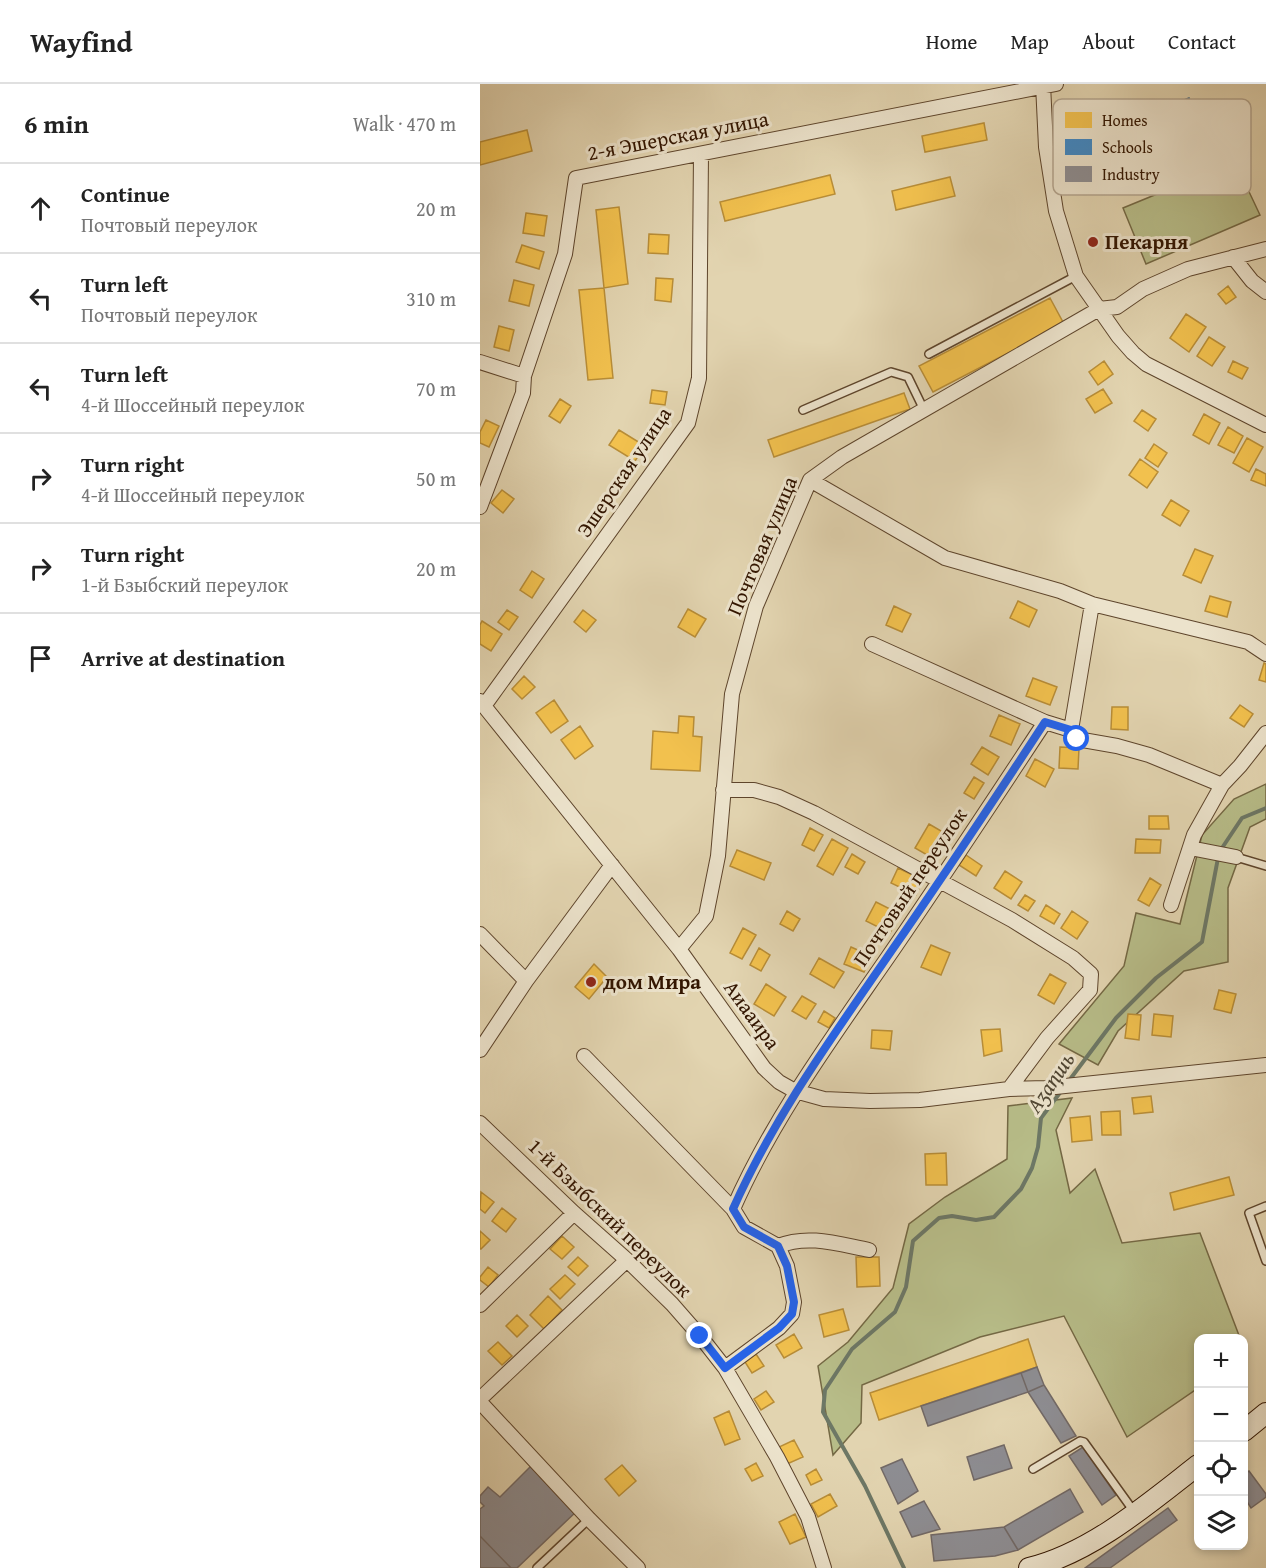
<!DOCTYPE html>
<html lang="en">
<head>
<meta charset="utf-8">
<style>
	body { margin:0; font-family:"Gentium Book Plus",serif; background:#f2f2f2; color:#222 }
	.controls { position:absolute; right:18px; bottom:18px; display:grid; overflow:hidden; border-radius:12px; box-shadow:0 3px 9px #0003 }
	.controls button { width:54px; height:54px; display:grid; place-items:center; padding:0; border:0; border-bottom:2px solid #e0e0e0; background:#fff; color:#222; font:30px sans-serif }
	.stop { position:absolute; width:18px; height:18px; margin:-14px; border:4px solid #2563eb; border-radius:50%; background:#fff }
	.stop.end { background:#2563eb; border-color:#fff; box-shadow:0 2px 6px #0008 }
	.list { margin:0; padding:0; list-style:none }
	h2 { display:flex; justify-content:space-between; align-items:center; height:78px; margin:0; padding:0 24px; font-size:26px }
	h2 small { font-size:20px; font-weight:400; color:#767676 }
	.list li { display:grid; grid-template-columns:39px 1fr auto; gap:18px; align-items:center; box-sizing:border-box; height:90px; padding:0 24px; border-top:2px solid #e0e0e0 }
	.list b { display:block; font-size:22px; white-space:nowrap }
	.list p { margin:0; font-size:20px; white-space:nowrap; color:#767676 }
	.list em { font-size:20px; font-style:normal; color:#767676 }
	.icon { flex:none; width:33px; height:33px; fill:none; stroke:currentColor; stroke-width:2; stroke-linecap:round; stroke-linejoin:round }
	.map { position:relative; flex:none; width:786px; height:1484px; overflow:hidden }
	header { display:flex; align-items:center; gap:36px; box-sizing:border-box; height:84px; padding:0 30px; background:#fff; border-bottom:2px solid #e0e0e0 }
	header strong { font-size:28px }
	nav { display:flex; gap:33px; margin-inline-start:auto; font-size:21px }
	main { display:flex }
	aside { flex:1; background:#fff }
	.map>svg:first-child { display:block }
	.green { fill:#b7bc88; stroke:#746844; stroke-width:1.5 }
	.homes { fill:#f2c14e; stroke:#b88d37; stroke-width:1.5 }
	.schools { fill:#3f88c5; stroke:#3b668a; stroke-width:1.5 }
	.industry { fill:#8d8d92; stroke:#726966; stroke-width:1.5 }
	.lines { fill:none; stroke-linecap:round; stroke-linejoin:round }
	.stream { stroke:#6d7765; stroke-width:4 }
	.lane-casing { stroke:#5e452c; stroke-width:10 }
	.street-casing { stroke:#5e452c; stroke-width:16 }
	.secondary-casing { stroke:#321500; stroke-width:22 }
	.lane { stroke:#ece3cc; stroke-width:7 }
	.street { stroke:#ece3cc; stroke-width:14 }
	.secondary { stroke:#ece3cc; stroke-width:20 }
	.route { stroke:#2563eb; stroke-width:8 }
	.poi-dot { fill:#8f2418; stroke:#ece3cc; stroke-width:2 }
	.labels { text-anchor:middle; stroke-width:6; stroke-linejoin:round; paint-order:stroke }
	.street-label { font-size:21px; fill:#321500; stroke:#ece3cc }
	.poi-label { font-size:21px; font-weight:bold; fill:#321500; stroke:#ece3cc; text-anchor:start }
	.water-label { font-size:22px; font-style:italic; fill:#504633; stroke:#ece3cc }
	.key { fill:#ece3cc; stroke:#b4a58f; stroke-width:1.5 }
	.key-label { font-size:16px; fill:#321500 }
</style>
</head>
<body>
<header>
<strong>Wayfind</strong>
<nav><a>Home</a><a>Map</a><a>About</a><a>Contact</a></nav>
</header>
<main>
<aside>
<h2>6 min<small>Walk · 470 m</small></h2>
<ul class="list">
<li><svg class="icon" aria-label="ahead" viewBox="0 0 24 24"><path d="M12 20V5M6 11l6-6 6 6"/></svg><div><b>Continue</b><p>Почтовый переулок</p></div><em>20 m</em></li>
<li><svg class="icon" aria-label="left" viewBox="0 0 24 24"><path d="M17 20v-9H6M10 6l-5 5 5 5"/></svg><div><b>Turn left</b><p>Почтовый переулок</p></div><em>310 m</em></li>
<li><svg class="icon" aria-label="left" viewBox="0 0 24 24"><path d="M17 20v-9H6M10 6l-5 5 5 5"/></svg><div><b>Turn left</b><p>4-й Шоссейный переулок</p></div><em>70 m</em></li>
<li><svg class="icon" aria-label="right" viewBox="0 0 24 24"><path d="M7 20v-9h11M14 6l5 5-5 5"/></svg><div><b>Turn right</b><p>4-й Шоссейный переулок</p></div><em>50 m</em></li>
<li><svg class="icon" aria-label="right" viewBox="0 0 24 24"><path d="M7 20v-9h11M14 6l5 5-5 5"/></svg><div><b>Turn right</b><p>1-й Бзыбский переулок</p></div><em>20 m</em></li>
<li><svg class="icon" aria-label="arrive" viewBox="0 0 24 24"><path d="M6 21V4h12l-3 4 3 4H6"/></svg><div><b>Arrive at destination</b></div></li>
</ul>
</aside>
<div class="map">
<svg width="786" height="1484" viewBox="0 0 786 1484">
	<rect width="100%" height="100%" fill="#e2d4b0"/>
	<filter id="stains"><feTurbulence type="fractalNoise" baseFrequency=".00333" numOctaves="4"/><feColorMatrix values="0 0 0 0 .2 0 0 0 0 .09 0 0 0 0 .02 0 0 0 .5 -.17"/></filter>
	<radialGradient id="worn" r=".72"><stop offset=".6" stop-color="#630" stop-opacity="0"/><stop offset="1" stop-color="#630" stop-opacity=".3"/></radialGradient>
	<path class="green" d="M755,78L780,131L666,180L643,124Z
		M786,700V735L770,743L748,804V878L704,887L638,947L618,981L579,960L644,882L656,829L700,840L722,751L754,715Z
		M592,1014L576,1046L590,1109L615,1085L642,1159L720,1149L760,1254H718V1304L647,1353L584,1232L500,1253L382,1301L381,1339L353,1371L338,1282L368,1258L413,1204L429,1140L465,1113L527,1075L528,1022Z"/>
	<path class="homes" d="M504,39L507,56L445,68L442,52Z
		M47,46L52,67L0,81V58Z
		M350,91L355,110L245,137L240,118Z
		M470,93L475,112L416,126L412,107Z
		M139,123L148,200L124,204L116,126Z
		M46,129L67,132L64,152L43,149Z
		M169,150L189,151L188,170L168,169Z
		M42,161L64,168L59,185L36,178Z
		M176,194L193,195L191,218L175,216Z
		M34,196L54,201L49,222L29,217Z
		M748,202L756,213L746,220L738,210Z
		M124,204L133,294L108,296L99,206Z
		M570,214L584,240L453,308L439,282Z
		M706,230L726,243L709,268L690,254Z
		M19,242L34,246L29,267L14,263Z
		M729,253L745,263L732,282L717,272Z
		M624,277L633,290L618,301L609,288Z
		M753,277L768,284L762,295L748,288Z
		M623,305L632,319L615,329L606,315Z
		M172,306L187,308L185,321L170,319Z
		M424,309L430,325L294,373L288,356Z
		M80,315L91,322L80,339L69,332Z
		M662,326L676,335L668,347L654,337Z
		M724,330L740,339L729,360L713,351Z
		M6,336L19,342L9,363L0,359V348Z
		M748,343L763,352L754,369L738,361Z
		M139,346L165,362L155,377L129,361Z
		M767,354L783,363L769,388L753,379Z
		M674,360L687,369L678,383L665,374Z
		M660,375L678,388L667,404L649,391Z
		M776,385L786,390V402L771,396Z
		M22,406L34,415L23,429L11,419Z
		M691,416L709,427L700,442L682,431Z
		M715,465L733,472L721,499L703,491Z
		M52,487L64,495L52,514L40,506Z
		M730,512L751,518L747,533L725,527Z
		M538,517L557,526L549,543L530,534Z
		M414,522L431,530L422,548L406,541Z
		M208,525L226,535L215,553L198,543Z
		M27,526L38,533L29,546L18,538Z
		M103,526L116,536L106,548L94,538Z
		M2,537L22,550L11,567L0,560V541Z
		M784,579L786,580V598L779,596Z
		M44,592L55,603L42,615L32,605Z
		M553,594L577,603L570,621L546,612Z
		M74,616L88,637L71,649L56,629Z
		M760,621L773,630L764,643L750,634Z
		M632,623H648V646L631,645Z
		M519,631L540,640L531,661L510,652Z
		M199,632L214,633L213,652L222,653L220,687L171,685L173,647L198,649Z
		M100,642L113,662L95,675L81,656Z
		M502,663L519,673L508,691L491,680Z
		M580,663L599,664L598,685L579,684Z
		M555,675L574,685L565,703L546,692Z
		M494,693L504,699L494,715L484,709Z
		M669,732H688L689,745H669Z
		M449,740L468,751L454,775L435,764Z
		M330,744L343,751L334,767L322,761Z
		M352,755L368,764L353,791L337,782Z
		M656,755L681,756L680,769H655Z
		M257,766L291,779L284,796L250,782Z
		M372,770L385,778L378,790L365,783Z
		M486,771L502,782L496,792L479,781Z
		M418,784L443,796L436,811L411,799Z
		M525,787L542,798L531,815L514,804Z
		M670,794L681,801L669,822L658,816Z
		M545,811L555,817L548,827L538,821Z
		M396,818L420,830L410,849L386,837Z
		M566,821L580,830L574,840L560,832Z
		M307,827L320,835L313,847L300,840Z
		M592,827L608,838L597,855L581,844Z
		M263,844L276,851L262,875L250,869Z
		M451,861L470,869L461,891L441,883Z
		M371,863L391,872L384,888L364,880Z
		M279,864L290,871L281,887L270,881Z
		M339,874L364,888L354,904L330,890Z
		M114,880L127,893L109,915L95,903Z
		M570,890L586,899L574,920L558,911Z
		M286,900L306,913L294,932L274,920Z
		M739,906L756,910L751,929L734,925Z
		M322,912L336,920L326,935L312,927Z
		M344,927L355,934L349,944L338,938Z
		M648,930L661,931L659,956L645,954Z
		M674,930L693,932L691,953L672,951Z
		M520,945L522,967L504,972L501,946Z
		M392,946L412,947L410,966L391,964Z
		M671,1012L673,1028L654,1030L652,1014Z
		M640,1027L641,1051H622L621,1028Z
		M610,1032L612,1056L592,1058L590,1034Z
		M466,1069L467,1101H446L445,1070Z
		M749,1093L754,1111L694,1126L690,1109Z
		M1,1108L14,1118L5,1129L0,1125Z
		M22,1124L36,1135L26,1148L12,1137Z
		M0,1147L10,1156L1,1165H0Z
		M82,1152L94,1163L82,1175L70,1165Z
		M98,1173L108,1182L98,1192L88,1183Z
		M376,1173H399L400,1202L377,1203Z
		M8,1183L18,1191L9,1203L0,1196V1193Z
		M85,1191L95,1200L80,1215L70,1205Z
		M68,1212L82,1226L64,1245L50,1231Z
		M363,1225L369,1246L344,1253L339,1231Z
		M37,1231L48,1242L37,1253L26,1242Z
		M314,1250L322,1264L304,1274L296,1261Z
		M548,1255L557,1283L399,1336L390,1309Z
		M18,1258L32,1272L22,1281L8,1267Z
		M276,1270L284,1282L272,1289L265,1278Z
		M286,1307L294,1318L281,1326L274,1315Z
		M249,1327L260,1355L245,1361L234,1334Z
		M314,1356L323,1373L307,1380L299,1363Z
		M276,1379L283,1392L272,1397L265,1385Z
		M142,1381L156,1397L139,1412L125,1395Z
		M336,1385L342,1396L331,1401L326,1391Z
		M350,1410L357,1422L338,1433L331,1420Z
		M315,1430L326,1453L310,1460L299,1438Z"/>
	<path class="schools" d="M709,14L726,58L704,67L696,44L627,71L635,93L612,101L596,58Z"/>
	<path class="industry" d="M557,1283L564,1301L548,1308L541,1289Z
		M541,1289L548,1308L448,1342L441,1322Z
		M564,1301L596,1352L581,1359L548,1308Z
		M524,1361L532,1384L494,1396L487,1373Z
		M603,1363L636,1411L622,1421L589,1372Z
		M422,1375L438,1407L418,1420L401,1384Z
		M54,1379L100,1424L37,1484H31L0,1452V1425L4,1422L0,1418V1412L8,1403L20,1413Z
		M769,1387L786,1410V1413L771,1424L764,1413V1390Z
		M590,1405L603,1428L538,1466L524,1443Z
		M444,1417L460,1445L432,1453L420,1428Z
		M688,1424L697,1436L630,1484H605Z
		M524,1443L538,1466L515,1472L454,1477L451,1451Z
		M0,1452L31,1484H0Z"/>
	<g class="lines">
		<path class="stream" d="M740,767L762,734L786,724
			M588,998L636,934L676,894L722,858L738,774
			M424,1484L385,1402L343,1328L345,1306L372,1265L415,1228L426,1203L433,1157L459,1134L472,1132L496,1136L514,1133L541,1105L552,1084L558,1063L561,1034L582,1006"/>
		<defs>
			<path id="lane" d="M449,270L596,192
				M323,326L411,288L428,293L444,326
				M756,773L786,782
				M786,1122L769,1129L786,1177
				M553,1385L600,1357L604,1358L655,1429
				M57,1484L109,1435"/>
			<path id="street" d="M563,0L566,63L576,127L596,192L638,252L653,269L666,280L786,341
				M753,173L772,197L786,208
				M0,278L44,292
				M330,396L465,474L580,507L612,520L768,558L786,570
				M0,423L43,309L44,292L85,170L96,94L576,0
				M392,560L565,638
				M0,617L199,865L284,984L299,998L315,1007L344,1015L390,1017L440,1016L529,1005L566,1004L786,981
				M4,622L208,339L219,294L221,70
				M591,646L597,655L637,662L669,671L742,701
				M243,706H274L299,713L334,729L532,836L593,874L611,890L610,906L567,954L529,1005
				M710,764L756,773
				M691,821L714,751L742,701L760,682L786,649
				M0,850L46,897
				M199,865L226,832L238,772L252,610L276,522L330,396L362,373L619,225L637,223L663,205L708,185L786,165
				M0,966L46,897L132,781
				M104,972L253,1125L264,1143L298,1162L307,1182L314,1218L312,1230L299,1244L245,1284
				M0,1039L94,1129L147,1176L192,1220L220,1252L245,1284L297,1373L328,1433L344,1484
				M253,1125C293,1034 352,954 408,873C461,796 513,717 565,638L591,646L612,520
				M298,1162C328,1150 358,1160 389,1166
				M0,1221L94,1129
				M0,1315L147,1176
				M0,1318L109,1435L158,1484"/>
			<path id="secondary" d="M764,1347L786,1329
				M549,1484C611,1469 668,1420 718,1381"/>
		</defs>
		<use href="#lane" class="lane-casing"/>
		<use href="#street" class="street-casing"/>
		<use href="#secondary" class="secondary-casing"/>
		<use href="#lane" class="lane"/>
		<use href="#street" class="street"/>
		<use href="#secondary" class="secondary"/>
	</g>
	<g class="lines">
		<path class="route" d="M220,1252L245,1284L299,1244L312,1230L314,1218L307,1182L298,1162L264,1143L253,1125C294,1033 353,952 410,869C463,793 514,716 565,638L591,646L597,655"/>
	</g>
	<g class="poi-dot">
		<circle cx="613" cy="158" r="6"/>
		<circle cx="111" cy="898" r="6"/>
	</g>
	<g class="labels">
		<g class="street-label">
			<text transform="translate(198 52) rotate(-11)" y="7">2-я Эшерская улица</text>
			<text transform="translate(144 388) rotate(-56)" y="7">Эшерская улица</text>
			<text transform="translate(282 462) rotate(-67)" y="7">Почтовая улица</text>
			<text transform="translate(430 803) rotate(-56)" y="7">Почтовый переулок</text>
			<text transform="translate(272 931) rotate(54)" y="7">Аиааира</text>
			<text transform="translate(130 1134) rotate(44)" y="7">1-й Бзыбский переулок</text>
		</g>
		<g class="poi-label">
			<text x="625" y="165">Пекарня</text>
			<text x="123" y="905">дом Мира</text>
		</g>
		<g class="water-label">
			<text transform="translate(570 998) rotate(-56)" y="8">Аӡаԥшь</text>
		</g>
	</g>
	<rect x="573" y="15" width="198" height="96" rx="9" class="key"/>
	<rect x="585" y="28" width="27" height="16" fill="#f2c14e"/>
	<rect x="585" y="55" width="27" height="16" fill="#3f88c5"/>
	<rect x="585" y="82" width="27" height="16" fill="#8d8d92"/>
	<g class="key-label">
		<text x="622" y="42">Homes</text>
		<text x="622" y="69">Schools</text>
		<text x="622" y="96">Industry</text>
	</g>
	<rect width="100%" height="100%" filter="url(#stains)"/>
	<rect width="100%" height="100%" fill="url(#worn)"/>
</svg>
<div class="controls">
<button>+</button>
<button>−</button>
<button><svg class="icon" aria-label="locate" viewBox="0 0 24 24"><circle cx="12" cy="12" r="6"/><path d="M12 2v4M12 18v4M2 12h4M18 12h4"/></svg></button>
<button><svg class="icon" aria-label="layers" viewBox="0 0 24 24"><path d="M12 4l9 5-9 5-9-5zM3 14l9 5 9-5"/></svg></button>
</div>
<div class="stop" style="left:597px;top:655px"></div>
<div class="stop end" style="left:220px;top:1252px"></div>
</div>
</main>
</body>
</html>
